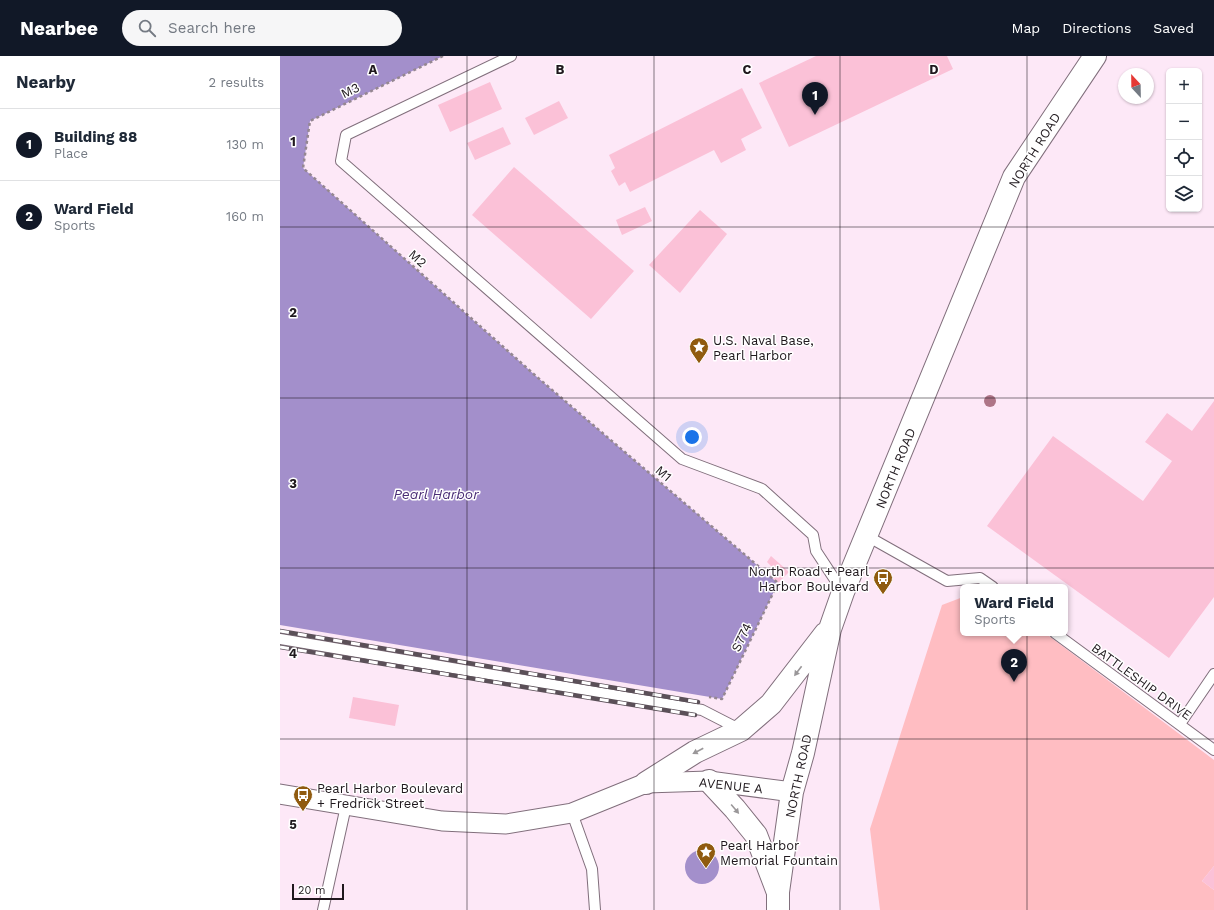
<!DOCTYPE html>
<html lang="en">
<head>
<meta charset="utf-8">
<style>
	body { margin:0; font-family:"Work Sans",sans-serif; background:#f6f6f7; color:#1f2937 }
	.controls { position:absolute; right:12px; top:12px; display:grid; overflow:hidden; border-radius:6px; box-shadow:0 1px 3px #0004 }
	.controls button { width:36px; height:36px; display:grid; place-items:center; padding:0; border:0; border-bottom:1px solid #e0e1e3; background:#fff; color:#1f2937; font:20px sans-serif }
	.compass { position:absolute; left:838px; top:12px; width:36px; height:36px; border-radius:50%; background:#fff; box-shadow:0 1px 3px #0004; rotate:338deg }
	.scale { position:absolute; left:12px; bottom:10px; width:52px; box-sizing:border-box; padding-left:4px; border:2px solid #1f181d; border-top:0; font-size:11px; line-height:14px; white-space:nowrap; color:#1f181d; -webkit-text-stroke:3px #fff; paint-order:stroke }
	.you { position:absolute; left:412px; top:381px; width:14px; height:14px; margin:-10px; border:3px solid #fff; border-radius:50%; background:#1a73e8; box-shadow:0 0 0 6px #1a73e833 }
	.badge { display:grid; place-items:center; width:26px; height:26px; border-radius:50%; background:#111827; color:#fff; font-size:13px; font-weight:700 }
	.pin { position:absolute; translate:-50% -33px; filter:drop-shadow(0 1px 2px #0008) }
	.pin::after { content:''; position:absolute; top:21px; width:14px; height:12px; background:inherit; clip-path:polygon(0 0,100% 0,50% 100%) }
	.popup { position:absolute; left:680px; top:528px; width:108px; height:52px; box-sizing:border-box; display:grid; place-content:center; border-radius:6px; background:#fff; filter:drop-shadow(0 1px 3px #0005); font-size:13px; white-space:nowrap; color:#747a83 }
	.popup b { font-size:15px; color:#1f2937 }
	.popup::after { content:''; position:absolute; left:50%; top:100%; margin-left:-8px; border:8px solid transparent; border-top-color:#fff }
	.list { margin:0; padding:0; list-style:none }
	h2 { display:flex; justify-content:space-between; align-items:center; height:52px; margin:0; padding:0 16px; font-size:17px }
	h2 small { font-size:13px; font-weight:400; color:#747a83 }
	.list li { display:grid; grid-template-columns:26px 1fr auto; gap:12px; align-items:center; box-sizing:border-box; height:72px; padding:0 16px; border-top:1px solid #e0e1e3 }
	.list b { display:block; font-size:15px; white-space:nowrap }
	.list p { margin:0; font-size:13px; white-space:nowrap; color:#747a83 }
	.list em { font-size:13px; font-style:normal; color:#747a83 }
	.icon { flex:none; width:22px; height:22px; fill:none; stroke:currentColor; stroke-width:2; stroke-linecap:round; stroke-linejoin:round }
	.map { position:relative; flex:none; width:934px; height:854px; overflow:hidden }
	header { display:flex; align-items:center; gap:24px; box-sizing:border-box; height:56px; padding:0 20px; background:#111827; color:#fff }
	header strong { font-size:19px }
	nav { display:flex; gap:22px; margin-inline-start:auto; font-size:14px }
	.search { width:280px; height:36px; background:#f6f6f7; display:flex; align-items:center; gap:10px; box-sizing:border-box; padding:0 14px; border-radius:22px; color:#747a83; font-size:15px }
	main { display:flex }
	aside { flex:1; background:#fff }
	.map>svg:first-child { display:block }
	.green { fill:#ffbdc2 }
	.water { fill:#a38fcb }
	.building { fill:#fbc1d7 }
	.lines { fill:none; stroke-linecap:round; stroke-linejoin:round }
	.lane-casing { stroke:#816f7c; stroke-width:12 }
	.street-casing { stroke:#816f7c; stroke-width:21 }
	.secondary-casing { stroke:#816f7c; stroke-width:24 }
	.path { stroke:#958791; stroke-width:2.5; stroke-dasharray:3 3; stroke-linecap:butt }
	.lane { stroke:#fff; stroke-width:10 }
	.street { stroke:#fff; stroke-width:19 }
	.secondary { stroke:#fff; stroke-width:22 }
	.rail-casing { stroke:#5b5058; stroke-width:4.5 }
	.rail { stroke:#fff; stroke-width:3; stroke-dasharray:9; stroke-linecap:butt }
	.tree { fill:#ae7587 }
	.oneway { fill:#9a9799 }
	.grid { fill:none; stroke:#1f181d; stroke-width:1; stroke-opacity:0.55 }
	.labels { text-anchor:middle; stroke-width:3; stroke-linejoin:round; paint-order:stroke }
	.street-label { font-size:13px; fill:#1f181d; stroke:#fff }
	.poi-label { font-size:13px; fill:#1f181d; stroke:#fff; text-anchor:start }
	.water-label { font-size:14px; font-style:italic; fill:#4a2d76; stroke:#fff }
	.grid-label { font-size:13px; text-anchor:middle; font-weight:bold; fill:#1f181d; stroke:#fff; stroke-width:3; stroke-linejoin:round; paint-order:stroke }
</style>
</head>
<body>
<header>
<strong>Nearbee</strong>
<div class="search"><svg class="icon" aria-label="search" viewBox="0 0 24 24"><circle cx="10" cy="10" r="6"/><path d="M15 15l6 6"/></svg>Search here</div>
<nav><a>Map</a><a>Directions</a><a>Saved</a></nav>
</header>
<main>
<aside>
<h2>Nearby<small>2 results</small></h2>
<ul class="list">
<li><span class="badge">1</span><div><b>Building 88</b><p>Place</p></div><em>130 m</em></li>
<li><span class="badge">2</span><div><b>Ward Field</b><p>Sports</p></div><em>160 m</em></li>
</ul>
</aside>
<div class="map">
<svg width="934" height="854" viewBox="0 0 934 854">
	<rect width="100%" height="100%" fill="#fde8f7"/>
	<path class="green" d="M683,541V577H765L934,704V810L922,825L934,834V854H600L590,773L662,549Z"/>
	<path class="water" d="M0,0H163L30,65L23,112L257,321L498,527L442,643L0,569Z
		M405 811a17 17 0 1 1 34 0a17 17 0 1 1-34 0Z"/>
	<path class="building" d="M536,0H667L673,13L509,91L479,27Z
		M210,26L222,53L170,76L158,49Z
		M462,32L482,72L461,83L466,94L441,107L434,94L350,136L345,126L339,130L331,115L335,112L329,99Z
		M279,45L288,62L254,79L245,62Z
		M223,71L231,88L195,104L187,87Z
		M234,111L354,215L311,263L192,159Z
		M365,151L372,165L342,179L336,164Z
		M420,154L447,178L400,237L369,209Z
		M934,345V541L889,602L707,470L773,380L863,445L892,405L865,386L887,357L912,375Z
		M491,500L509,516L498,527L493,523L498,517L487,506Z
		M73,641L119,649L115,670L69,662Z
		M934,810V834L922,825Z"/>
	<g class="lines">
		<defs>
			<path id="lane" d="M231,0L66,79L61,105L402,403L482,433L533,479L536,495L563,536
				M587,480L667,525L700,522L713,531
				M775,577L934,694
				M0,583L422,654L461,674
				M900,668L934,618
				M292,757L312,813L315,854
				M43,854L66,750"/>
			<path id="street" d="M0,738L162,765L226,768L292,757L366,727L429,725L512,736"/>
			<path id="secondary" d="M429,725L455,753L476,779L497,834
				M366,727L415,696L461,674L491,648L545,578
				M498,854V836L512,736L523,697L550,573L563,536L734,121L815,0"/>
		</defs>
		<use href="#lane" class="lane-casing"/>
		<use href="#street" class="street-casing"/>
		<use href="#secondary" class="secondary-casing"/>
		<path class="path" d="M163,0L30,65L23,112L257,321L498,527L442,643L429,641"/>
		<use href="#lane" class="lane"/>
		<use href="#street" class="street"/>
		<use href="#secondary" class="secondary"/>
		<defs>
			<path id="rail" d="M0,575L418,646
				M0,591L415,659"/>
		</defs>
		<use href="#rail" class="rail-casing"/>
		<use href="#rail" class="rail"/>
	</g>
	<circle class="tree" cx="710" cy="345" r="6"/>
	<defs><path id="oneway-solid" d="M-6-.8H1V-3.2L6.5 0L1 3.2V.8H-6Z"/></defs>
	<g class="oneway">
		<use href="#oneway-solid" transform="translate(518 615) rotate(127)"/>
		<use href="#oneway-solid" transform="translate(418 695) rotate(152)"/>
		<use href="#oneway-solid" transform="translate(455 753) rotate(50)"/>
	</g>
	<path class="grid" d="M187,0V854M374,0V854M560,0V854M747,0V854M0,171H934M0,342H934M0,512H934M0,683H934"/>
	<defs>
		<symbol id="sight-pin" viewBox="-11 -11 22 30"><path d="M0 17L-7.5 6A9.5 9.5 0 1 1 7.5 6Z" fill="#905b0f" stroke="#fff"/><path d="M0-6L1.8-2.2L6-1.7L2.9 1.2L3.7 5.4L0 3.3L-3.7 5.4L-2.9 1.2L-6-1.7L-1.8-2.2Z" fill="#fff"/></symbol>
		<symbol id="bus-pin" viewBox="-11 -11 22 30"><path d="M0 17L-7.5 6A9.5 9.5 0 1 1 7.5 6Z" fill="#905b0f" stroke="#fff"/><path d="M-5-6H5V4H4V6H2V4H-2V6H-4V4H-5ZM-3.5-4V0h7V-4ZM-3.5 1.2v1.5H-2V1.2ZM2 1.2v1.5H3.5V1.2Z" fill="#fff"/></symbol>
	</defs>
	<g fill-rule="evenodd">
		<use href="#sight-pin" x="408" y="280" width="22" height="30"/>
		<use href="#bus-pin" x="592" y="511" width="22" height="30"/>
		<use href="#bus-pin" x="12" y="728" width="22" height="30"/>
		<use href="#sight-pin" x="415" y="785" width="22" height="30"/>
	</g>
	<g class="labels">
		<g class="street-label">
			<text transform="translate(70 34) rotate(-26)" y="5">M3</text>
			<text transform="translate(754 94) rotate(-58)" y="5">NORTH ROAD</text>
			<text transform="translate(138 202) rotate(42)" y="5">M2</text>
			<text transform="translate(615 412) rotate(-68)" y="5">NORTH ROAD</text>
			<text transform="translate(384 417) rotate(41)" y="5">M1</text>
			<text transform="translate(461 581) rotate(-64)" y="5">S774</text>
			<text transform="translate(862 625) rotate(36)" y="5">BATTLESHIP DRIVE</text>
			<text transform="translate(518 720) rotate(-78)" y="5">NORTH ROAD</text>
			<text transform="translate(451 729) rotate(6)" y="5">AVENUE A</text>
		</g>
		<g class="poi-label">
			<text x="433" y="289">U.S. Naval Base,<tspan x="433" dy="15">Pearl Harbor</tspan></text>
			<text x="589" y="520" text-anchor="end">North Road + Pearl<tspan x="589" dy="15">Harbor Boulevard</tspan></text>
			<text x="37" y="737">Pearl Harbor Boulevard<tspan x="37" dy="15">+ Fredrick Street</tspan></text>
			<text x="440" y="794">Pearl Harbor<tspan x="440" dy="15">Memorial Fountain</tspan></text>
		</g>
		<g class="water-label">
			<text x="156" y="443">Pearl Harbor</text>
		</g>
	</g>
	<g class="grid-label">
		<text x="93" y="18">A</text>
		<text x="280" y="18">B</text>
		<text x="467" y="18">C</text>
		<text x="654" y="18">D</text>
		<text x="13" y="90">1</text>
		<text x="13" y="261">2</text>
		<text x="13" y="432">3</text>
		<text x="13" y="602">4</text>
		<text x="13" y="773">5</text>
	</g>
</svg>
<div class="controls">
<button>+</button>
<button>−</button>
<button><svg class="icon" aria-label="locate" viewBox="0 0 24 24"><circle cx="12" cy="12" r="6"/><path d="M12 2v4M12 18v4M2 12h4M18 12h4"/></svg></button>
<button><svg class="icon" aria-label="layers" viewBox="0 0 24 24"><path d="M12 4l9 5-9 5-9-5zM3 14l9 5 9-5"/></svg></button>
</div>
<svg class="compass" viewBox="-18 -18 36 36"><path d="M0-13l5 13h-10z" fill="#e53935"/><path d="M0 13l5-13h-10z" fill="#747a83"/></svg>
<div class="scale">20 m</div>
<div class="you"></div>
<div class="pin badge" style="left:535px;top:59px">1</div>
<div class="pin badge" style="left:734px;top:626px">2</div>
<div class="popup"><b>Ward Field</b>Sports</div>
</div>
</main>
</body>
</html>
